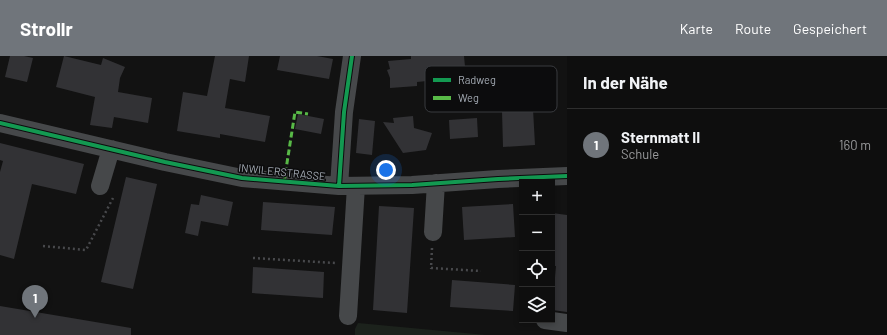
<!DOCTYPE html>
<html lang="de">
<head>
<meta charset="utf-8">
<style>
	body { margin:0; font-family:Barlow,sans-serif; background:#1c1c1c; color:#f1f3f6 }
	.controls { position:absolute; right:12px; bottom:12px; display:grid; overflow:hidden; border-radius:0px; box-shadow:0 2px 6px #0003 }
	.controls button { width:36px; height:36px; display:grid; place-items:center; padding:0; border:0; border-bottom:1px solid #2e2e2e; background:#0e0e0e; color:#f1f3f6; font:20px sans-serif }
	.you { position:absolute; left:386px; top:114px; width:14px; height:14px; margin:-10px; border:3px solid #fff; border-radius:50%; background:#1a73e8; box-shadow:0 0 0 6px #1a73e833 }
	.badge { display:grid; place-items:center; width:26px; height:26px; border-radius:50%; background:#70757b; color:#fff; font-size:13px; font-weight:700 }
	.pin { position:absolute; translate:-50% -33px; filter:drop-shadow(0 1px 2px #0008) }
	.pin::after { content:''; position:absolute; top:21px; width:14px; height:12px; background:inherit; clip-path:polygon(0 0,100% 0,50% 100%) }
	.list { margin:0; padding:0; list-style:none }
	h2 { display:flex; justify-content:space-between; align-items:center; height:52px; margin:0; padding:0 16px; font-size:17px }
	h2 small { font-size:13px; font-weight:400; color:#9b9c9e }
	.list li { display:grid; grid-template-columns:26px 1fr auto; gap:12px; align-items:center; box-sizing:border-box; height:72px; padding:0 16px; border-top:1px solid #2e2e2e }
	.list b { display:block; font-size:15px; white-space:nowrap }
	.list p { margin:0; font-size:13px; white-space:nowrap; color:#9b9c9e }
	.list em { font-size:13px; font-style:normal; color:#9b9c9e }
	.icon { flex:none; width:22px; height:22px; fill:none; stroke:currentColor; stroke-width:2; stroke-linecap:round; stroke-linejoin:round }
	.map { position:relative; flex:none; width:567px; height:279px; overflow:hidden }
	header { display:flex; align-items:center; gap:24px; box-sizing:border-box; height:56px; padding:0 20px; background:#70757b; color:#fff }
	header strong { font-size:19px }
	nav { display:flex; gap:22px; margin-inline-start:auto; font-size:14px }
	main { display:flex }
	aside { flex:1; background:#0e0e0e }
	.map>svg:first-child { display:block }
	.green { fill:#1c221c }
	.building { fill:#323235 }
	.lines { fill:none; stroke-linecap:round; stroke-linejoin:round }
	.path { stroke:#48494c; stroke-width:2.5; stroke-dasharray:2 3; stroke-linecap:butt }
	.minor { stroke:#46484a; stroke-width:18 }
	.quiet { stroke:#58b947; stroke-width:3; stroke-dasharray:6 3; stroke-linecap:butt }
	.cycleway-casing { stroke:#0c0c0d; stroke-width:6 }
	.cycleway { stroke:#139951; stroke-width:4 }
	.labels { text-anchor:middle; stroke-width:3; stroke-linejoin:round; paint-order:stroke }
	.street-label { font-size:11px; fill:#a3aab3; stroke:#0c0c0d }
	.key { fill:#0c0c0d; stroke:#393b3f; stroke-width:1 }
	.key-label { font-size:11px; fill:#a3aab3 }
</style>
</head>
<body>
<header>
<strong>Strollr</strong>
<nav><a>Karte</a><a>Route</a><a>Gespeichert</a></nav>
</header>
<main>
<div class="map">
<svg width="567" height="279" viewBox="0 0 567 279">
	<rect width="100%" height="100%" fill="#121212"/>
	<path class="green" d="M358,267L486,279H355V273Z"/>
	<path class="building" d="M10,0H24L33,2L27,26L5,21Z
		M64,0L101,9L103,2L125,11L120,22L118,36L152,42L148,67L114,61L112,72L90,69L95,41L56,31Z
		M215,0H249L245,26L230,23L225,52L270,60L265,86L220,78V82L177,75L183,36L207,40Z
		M280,0H317L333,3L329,23L277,14Z
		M411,0H464L466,21L417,26V30L390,32V22L387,14L390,13L388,5L411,3Z
		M533,53L535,89L503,91L502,55Z
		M298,58L324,63L321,78L295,73Z
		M413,60L414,72L432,77L426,94L403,97L383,66L394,67L393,62Z
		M477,62L478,81L450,83L449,64Z
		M359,63L375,65L372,99L356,97Z
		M0,87L84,108L76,138L32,128L14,203L0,199V116L3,105L0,104Z
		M126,121L157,128L133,233L101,226Z
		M201,139L233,146L228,170L201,165L198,180L185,177L191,148L199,149Z
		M263,146L335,151L332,179L261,174Z
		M513,148L515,181L464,184L462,151Z
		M379,150L414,152L407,257L373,254Z
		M552,157L567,159V256L552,254L556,210H552Z
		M253,211L324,216L323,242L252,237Z
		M452,224L515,229L513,255L450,251Z
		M0,250L131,272V279H0Z"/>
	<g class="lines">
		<path class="path" d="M43,190L86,194L113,142
			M432,192L431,212L481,215
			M253,202L335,207"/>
		<path class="minor" d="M0,67L165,106L242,122L339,130L412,129L498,123L567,120
			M100,130L111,93
			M339,130L344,56L352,0
			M433,176L436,127
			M348,260L356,130
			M545,264L567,267"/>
		<path class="quiet" d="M284,126L295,56L308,58"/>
		<defs>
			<path id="cycleway" d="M0,67L165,106L242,122L339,130L412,129L498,123L567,120
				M339,130L344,56L352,0"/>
		</defs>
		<use href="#cycleway" class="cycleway-casing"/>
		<use href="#cycleway" class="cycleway"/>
	</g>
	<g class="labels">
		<g class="street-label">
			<text transform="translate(282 116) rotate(6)" y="4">INWILERSTRASSE</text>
		</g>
	</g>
	<rect x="425" y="10" width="132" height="46" rx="6" class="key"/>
	<rect x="433" y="22" width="18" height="4" fill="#139951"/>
	<rect x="433" y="40" width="18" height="4" fill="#58b947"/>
	<g class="key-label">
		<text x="458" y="28">Radweg</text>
		<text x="458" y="46">Weg</text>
	</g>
</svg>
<div class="controls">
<button>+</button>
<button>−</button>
<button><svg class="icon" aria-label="locate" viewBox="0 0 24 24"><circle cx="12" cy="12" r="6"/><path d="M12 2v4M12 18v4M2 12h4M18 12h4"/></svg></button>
<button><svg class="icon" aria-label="layers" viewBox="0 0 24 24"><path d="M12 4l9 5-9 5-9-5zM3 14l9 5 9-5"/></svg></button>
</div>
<div class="you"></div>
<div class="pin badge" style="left:35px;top:262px">1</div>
</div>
<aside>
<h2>In der Nähe<small></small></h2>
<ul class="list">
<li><span class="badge">1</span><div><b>Sternmatt II</b><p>Schule</p></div><em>160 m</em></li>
</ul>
</aside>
</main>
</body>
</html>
